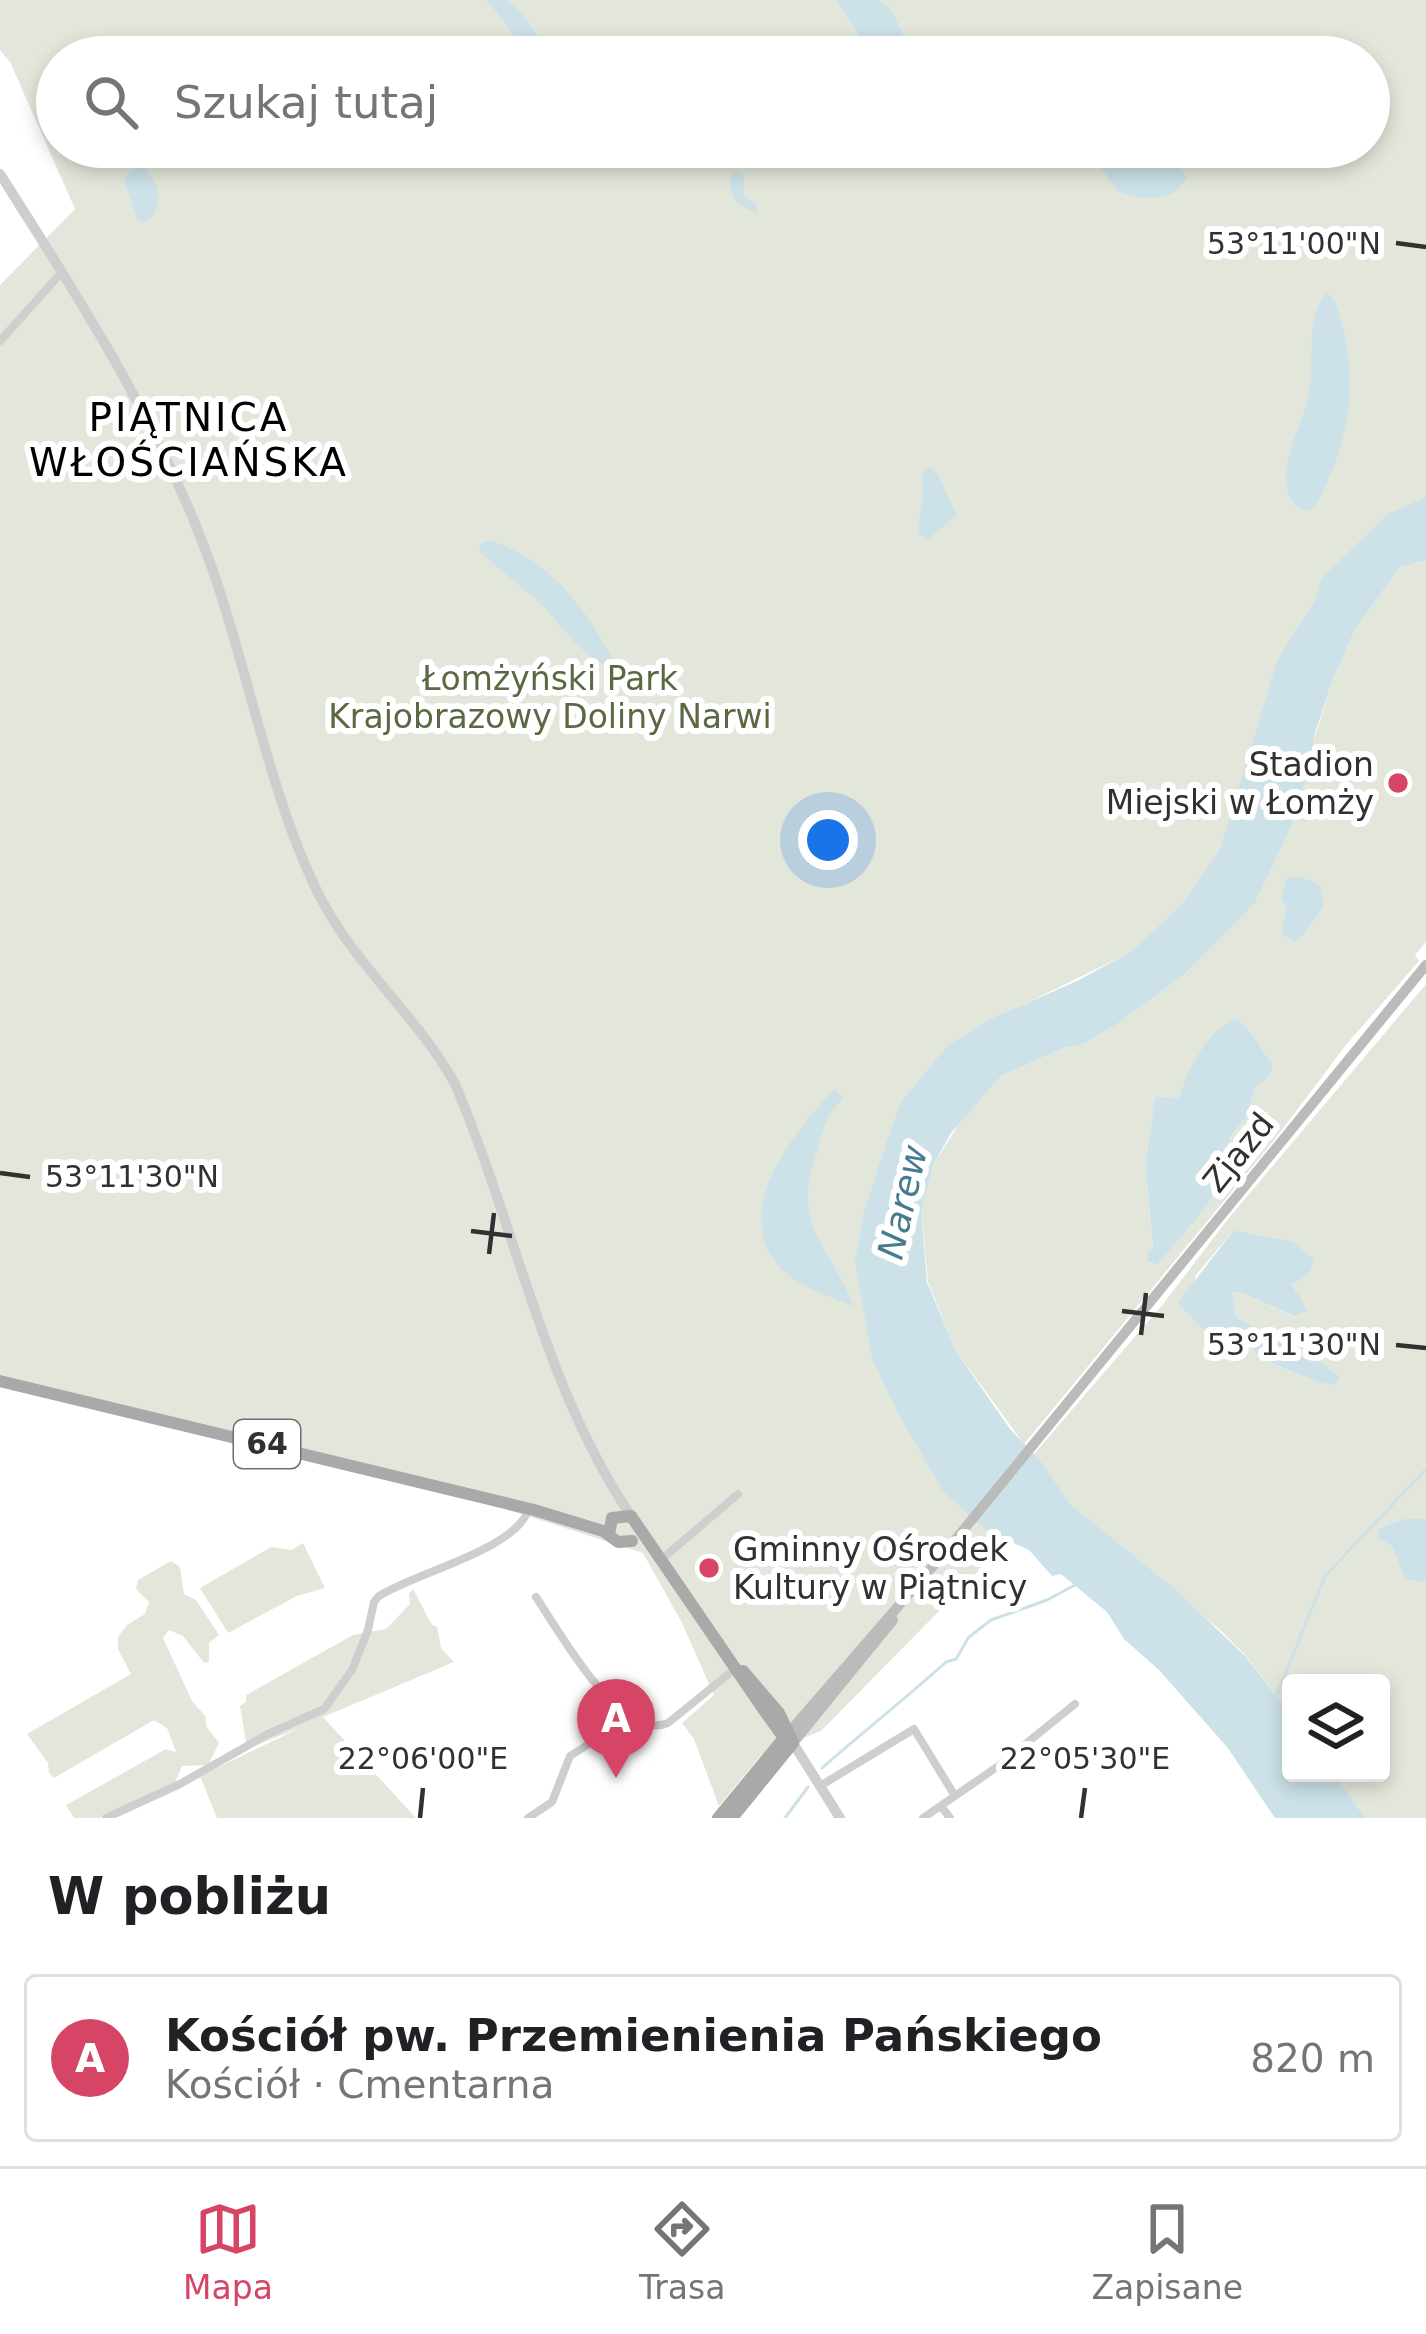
<!DOCTYPE html>
<html lang="pl">
<head>
<meta charset="utf-8">
<style>
	body { margin:0; font-family:"DejaVu Sans",sans-serif; background:#f6f6f6; color:#202124 }
	.controls { position:absolute; right:36px; bottom:36px; display:grid; overflow:hidden; border-radius:12px; box-shadow:0 6px 18px #0003 }
	.controls button { width:108px; height:108px; display:grid; place-items:center; padding:0; border:0; border-bottom:3px solid #e0e0e0; background:#fff; color:#202124; font:60px sans-serif }
	.you { position:absolute; left:828px; top:840px; width:42px; height:42px; margin:-30px; border:9px solid #fff; border-radius:50%; background:#1a73e8; box-shadow:0 0 0 18px #1a73e833 }
	.badge { display:grid; place-items:center; width:78px; height:78px; border-radius:50%; background:#d64565; color:#fff; font-size:39px; font-weight:700 }
	.pin { position:absolute; translate:-50% -99px; filter:drop-shadow(0 3px 6px #0008) }
	.pin::after { content:''; position:absolute; top:63px; width:42px; height:36px; background:inherit; clip-path:polygon(0 0,100% 0,50% 100%) }
	.list { margin:0; padding:0; list-style:none }
	h2 { display:flex; justify-content:space-between; align-items:center; height:156px; margin:0; padding:0 48px; font-size:51px }
	h2 small { font-size:39px; font-weight:400; color:#757577 }
	.list li { display:grid; grid-template-columns:78px 1fr auto; gap:36px; align-items:center; box-sizing:border-box; height:168px; margin:0 24px 24px; padding:0 24px; border:3px solid #e0e0e0; border-radius:12px }
	.list b { display:block; font-size:45px; white-space:nowrap }
	.list p { margin:0; font-size:39px; white-space:nowrap; color:#757577 }
	.list em { font-size:39px; font-style:normal; color:#757577 }
	.icon { flex:none; width:66px; height:66px; fill:none; stroke:currentColor; stroke-width:2; stroke-linecap:round; stroke-linejoin:round }
	.map { position:relative; flex:none; width:1426px; height:1818px; overflow:hidden }
	.search { position:absolute; background:#fff; box-shadow:0 6px 18px #0003; left:36px; right:36px; top:36px; height:132px; display:flex; align-items:center; gap:30px; box-sizing:border-box; padding:0 42px; border-radius:66px; color:#757577; font-size:45px }
	.sheet { height:348px; background:#fff }
	nav { display:flex; justify-content:space-around; align-items:center; box-sizing:border-box; height:168px; border-top:3px solid #e0e0e0; background:#fff; font-size:33px; color:#757577 }
	nav a { display:grid; justify-items:center; gap:6px }
	nav .on { color:#d64565 }
	.map>svg:first-child { display:block }
	.green { fill:#e3e7db; fill-rule:evenodd }
	.water { fill:#cce2e8 }
	.lines { fill:none; stroke-linecap:round; stroke-linejoin:round }
	.stream { stroke:#cce2e8; stroke-width:3 }
	.minor { stroke:#cecece; stroke-width:8 }
	.tertiary { stroke:#cecece; stroke-width:10 }
	.secondary { stroke:#bbb; stroke-width:10 }
	.primary { stroke:#a9a9a9; stroke-width:12 }
	.ticks { fill:none; stroke:#313131; stroke-width:4.5 }
	.poi-dot { fill:#d64565; stroke:#fff; stroke-width:4.5 }
	.labels { text-anchor:middle; stroke-width:12; stroke-linejoin:round; paint-order:stroke }
	.shield { fill:#fff; stroke:#6f6f6f; stroke-width:3 }
	.shield-label { font-size:30px; font-weight:bold; fill:#313131 }
	.park-label { font-size:33px; fill:#5a6942; stroke:#fff }
	.poi-label { font-size:33px; fill:#313131; stroke:#fff; text-anchor:end }
	.street-label { font-size:33px; fill:#313131; stroke:#fff }
	.water-label { font-size:36px; font-style:italic; fill:#457b8d; stroke:#fff }
	.quarter-label { font-size:39px; letter-spacing:3px; fill:#000; stroke:#fff }
	.ticks-label { font-size:30px; text-anchor:middle; fill:#313131; stroke:#fff; stroke-width:12; stroke-linejoin:round; paint-order:stroke }
</style>
</head>
<body>
<div class="map">
<svg width="1426" height="1818" viewBox="0 0 1426 1818">
	<rect width="100%" height="100%" fill="#fff"/>
	<path class="green" d="M0,0H1426V508L1398,523L1255,807L1182,904L1133,951L1023,1005L941,1087L886,1299L1010,1539L821,1731L762,1754L719,1806L694,1739L682,1723L714,1695L682,1623L643,1553L371,1466L0,1375V285L75,209L10,62L0,50ZM57,57H1369V147H57Z
		M1426,560V942L1415,955L1419,961L1346,1045L1275,1139L1024,1444L956,1351L928,1282L921,1211L934,1164L970,1106L1001,1076L1066,1047L1084,1044L1116,1025L1185,974L1253,904L1310,752L1333,679L1355,630L1399,568ZM1237,1018C1254,1031 1260,1048 1273,1065L1271,1073L1256,1088L1245,1117L1230,1137L1223,1177L1208,1205L1153,1264L1148,1263L1146,1255L1153,1248L1145,1165L1155,1098L1179,1099C1188,1067 1208,1035 1237,1018Z
		M1426,984V1818H1365L1334,1773H1381V1683H1291V1714L1245,1655L1220,1630L1070,1504L1034,1454L1163,1304L1228,1219ZM1234,1230L1292,1241V1283L1307,1311L1293,1316L1239,1292L1232,1291L1236,1317L1318,1359L1317,1382L1260,1358L1241,1336L1213,1337L1186,1312L1196,1275Z
		M303,1543L325,1588L297,1596L228,1633L200,1588L271,1547L292,1550Z
		M171,1561L180,1567L184,1594L196,1600L219,1635L209,1643V1662L204,1663L183,1636L169,1630L163,1638L192,1701L206,1717V1726L219,1743L208,1765L182,1766L174,1785L99,1818H74L66,1805L166,1749L176,1752L167,1728L154,1720L54,1778L49,1773L48,1763L27,1734L131,1674L118,1649V1637L127,1625L145,1614L149,1602L136,1589L138,1580Z
		M413,1589L432,1625L437,1627L441,1648L454,1662L323,1717L416,1818H217L200,1776L302,1727L252,1747L246,1742L240,1706L246,1702V1695L353,1635L386,1629L410,1604L409,1593Z"/>
	<path class="water" d="M487,0H507L517,8L554,57H530Z
		M837,0H878L891,9L914,57H872Z
		M1111,147H1158L1186,176C1178,204 1140,201 1117,191L1102,169Z
		M142,167C161,182 166,208 145,223L137,220L124,180L130,171Z
		M736,170L744,176V196L757,205L758,212C739,209 729,199 730,178Z
		M1325,293C1338,299 1338,310 1342,324C1360,390 1346,450 1314,509L1304,511C1291,504 1287,494 1286,480C1285,451 1303,423 1308,396C1317,357 1303,329 1325,293Z
		M929,467L938,474L957,515L927,540L918,533C918,513 927,496 921,476Z
		M1426,497V560L1399,568L1355,630L1333,679L1316,730L1297,814L1254,904L1185,974L1116,1025L1084,1044L1066,1047L1001,1076L951,1133L934,1164L921,1211L927,1282L956,1351L1010,1429L1039,1459L1070,1504L1176,1590L1245,1656L1291,1714V1773H1334L1365,1818H1275L1227,1747L1159,1670L1124,1639L1107,1612L1061,1574L1052,1576L1029,1550L988,1532L943,1491L900,1417L872,1359L855,1261L864,1211L891,1129L902,1101L947,1046L991,1019L1079,980L1132,951L1182,904L1220,850L1277,661L1315,600L1321,579L1388,514Z
		M490,540C552,560 590,613 618,670C581,659 566,629 540,603C521,586 500,571 481,553L479,544Z
		M1298,876L1320,885L1324,906L1301,938L1293,942L1281,933L1287,909L1281,898L1287,879Z
		M1237,1018C1253,1031 1260,1047 1273,1065L1271,1074L1256,1088L1245,1118L1230,1137L1223,1177L1208,1205L1158,1264L1148,1263L1146,1255L1153,1247L1145,1165L1155,1097L1179,1098C1187,1070 1208,1029 1237,1018Z
		M835,1089L843,1098C823,1120 827,1121 818,1148C790,1230 827,1238 854,1307C831,1296 807,1291 787,1274C723,1219 793,1131 835,1089Z
		M1234,1230L1292,1241L1314,1260L1309,1274L1292,1284L1308,1311L1294,1316L1239,1292H1232L1236,1317L1318,1359L1340,1378L1335,1385L1317,1382L1260,1358L1241,1336C1214,1346 1194,1322 1178,1302Z
		M1404,1519H1426V1582L1406,1579L1392,1546L1378,1538L1379,1529Z"/>
	<g class="lines">
		<path class="stream" d="M1275,1699L1325,1576L1426,1469
			M822,1768C863,1732 905,1699 946,1662L956,1659L969,1637L991,1620L1047,1600L1077,1584
			M785,1818L808,1787"/>
		<path class="minor" d="M0,341L62,272
			M662,1559L738,1494
			M536,1597C559,1631 620,1743 668,1723L736,1668
			M820,1786L914,1729L955,1796
			M941,1806L950,1818
			M106,1818L180,1784L268,1734L324,1709L352,1670L368,1630L374,1602L379,1596C416,1572 517,1550 529,1508
			M528,1818L552,1802L570,1756L628,1719
			M923,1818L997,1767L1075,1704"/>
		<path class="tertiary" d="M0,174C81,302 164,429 214,574C249,675 271,798 318,893C353,964 417,1015 455,1084C516,1227 543,1385 631,1516
			M793,1743L840,1818"/>
		<path class="secondary" d="M784,1738L947,1550L1426,965
			M793,1743L893,1620"/>
		<path class="primary" d="M0,1381L534,1510L603,1531L618,1542L632,1541
			M609,1535L612,1518L631,1516L766,1713L784,1738L793,1743
			M743,1671L779,1713L793,1742
			M718,1818L784,1738
			M732,1818L793,1743"/>
	</g>
	<path class="ticks" d="M1396,243L1426,247M0,1173L30,1177M471,1231L512,1236M489,1254L494,1213M1122,1311L1164,1316M1141,1335L1146,1293M1396,1345L1426,1348M420,1818L423,1788M1081,1818L1085,1788"/>
	<g class="poi-dot">
		<circle cx="1398" cy="783" r="12"/>
		<circle cx="709" cy="1568" r="12"/>
	</g>
	<g class="labels">
		<rect class="shield" x="234" y="1420" width="66" height="48" rx="9"/>
		<g class="shield-label">
			<text x="267" y="1454">64</text>
		</g>
		<g class="park-label">
			<text x="550" y="690">Łomżyński Park<tspan x="550" dy="38">Krajobrazowy Doliny Narwi</tspan></text>
		</g>
		<g class="poi-label">
			<text x="1374" y="776">Stadion<tspan x="1374" dy="38">Miejski w Łomży</tspan></text>
			<text x="733" y="1561" text-anchor="start">Gminny Ośrodek<tspan x="733" dy="38">Kultury w Piątnicy</tspan></text>
		</g>
		<g class="street-label">
			<text transform="translate(1238 1152) rotate(-51)" y="12">Zjazd</text>
		</g>
		<g class="water-label">
			<text transform="translate(902 1202) rotate(-77)" y="13">Narew</text>
		</g>
		<g class="quarter-label">
			<text x="189" y="431">PIĄTNICA<tspan x="189" dy="45">WŁOŚCIAŃSKA</tspan></text>
		</g>
	</g>
	<g class="ticks-label">
		<text x="1294" y="254">53°11'00"N</text>
		<text x="132" y="1187">53°11'30"N</text>
		<text x="1294" y="1355">53°11'30"N</text>
		<text x="423" y="1769">22°06'00"E</text>
		<text x="1085" y="1769">22°05'30"E</text>
	</g>
</svg>
<div class="controls">
<button><svg class="icon" aria-label="layers" viewBox="0 0 24 24"><path d="M12 4l9 5-9 5-9-5zM3 14l9 5 9-5"/></svg></button>
</div>
<div class="you"></div>
<div class="pin badge" style="left:616px;top:1778px">A</div>
<div class="search"><svg class="icon" aria-label="search" viewBox="0 0 24 24"><circle cx="10" cy="10" r="6"/><path d="M15 15l6 6"/></svg>Szukaj tutaj</div>
</div>
<section class="sheet">
<h2>W pobliżu<small></small></h2>
<ul class="list">
<li><span class="badge">A</span><div><b>Kościół pw. Przemienienia Pańskiego</b><p>Kościół · Cmentarna</p></div><em>820 m</em></li>
</ul>
</section>
<nav>
<a class="on"><svg class="icon" aria-label="map" viewBox="0 0 24 24"><path d="M3 6l6-2 6 2 6-2v14l-6 2-6-2-6 2zM9 4v14M15 6v14"/></svg>Mapa</a>
<a><svg class="icon" aria-label="directions" viewBox="0 0 24 24"><path d="M12 3l9 9-9 9-9-9zM9 14v-3h6M13 9l2 2-2 2"/></svg>Trasa</a>
<a><svg class="icon" aria-label="saved" viewBox="0 0 24 24"><path d="M7 4h10v16l-5-4-5 4z"/></svg>Zapisane</a>
</nav>
</body>
</html>
